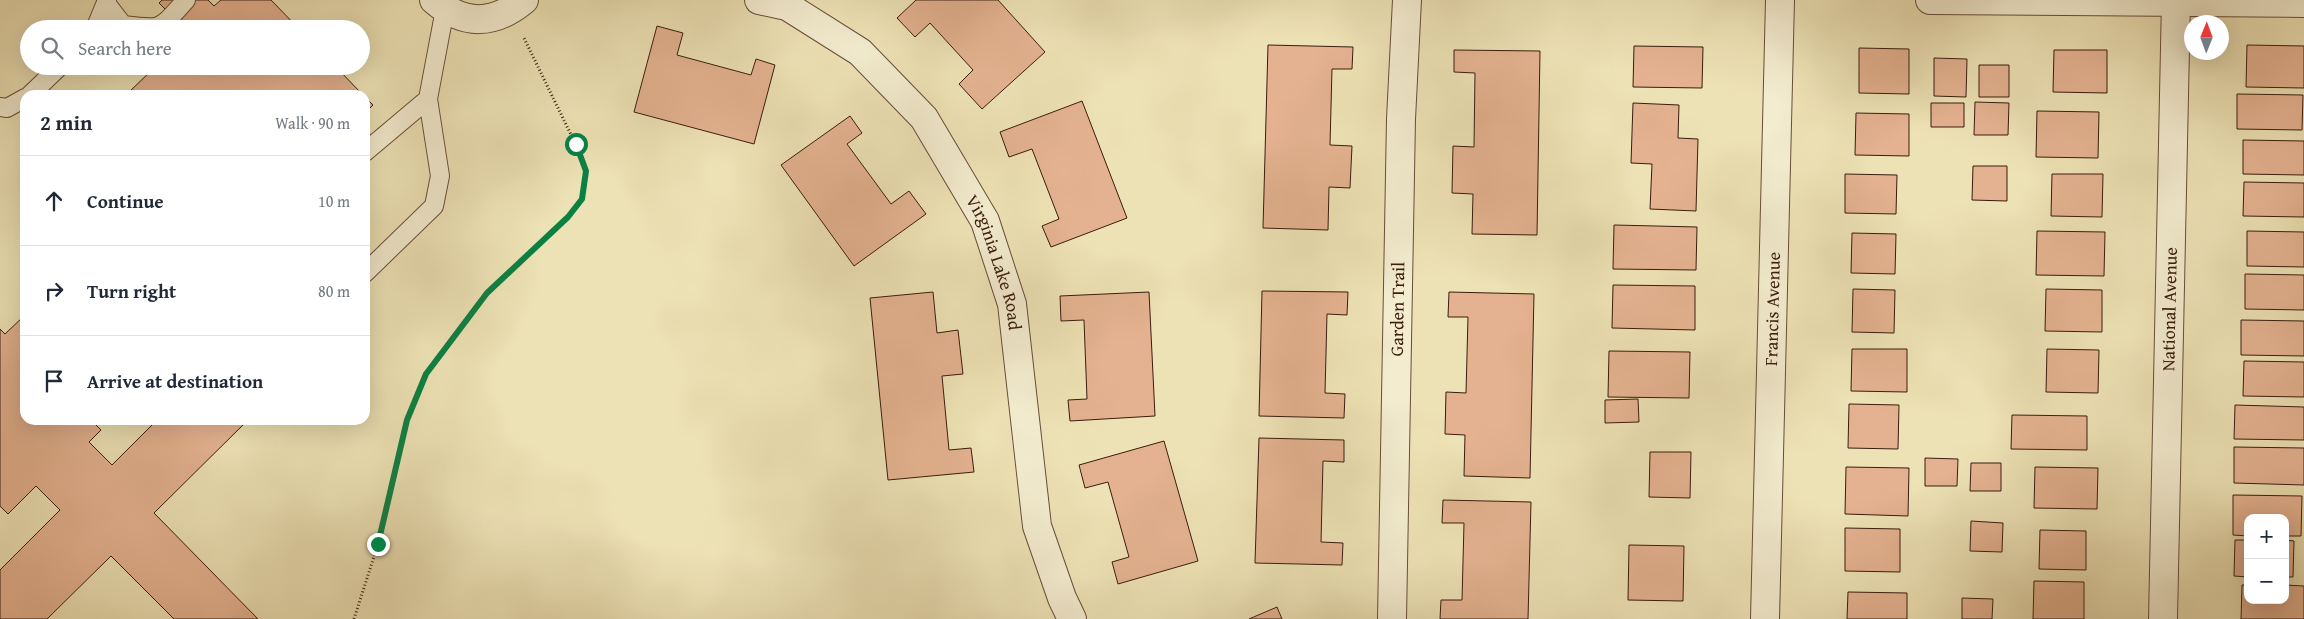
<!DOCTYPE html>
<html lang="en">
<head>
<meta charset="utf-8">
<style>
	body { margin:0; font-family:"Gentium Book Plus",serif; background:#f2f2f3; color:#1f2937 }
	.controls { position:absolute; right:15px; bottom:15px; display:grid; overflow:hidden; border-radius:10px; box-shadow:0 5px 20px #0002 }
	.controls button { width:45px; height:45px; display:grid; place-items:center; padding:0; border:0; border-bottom:1px solid #e0e1e3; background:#fff; color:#1f2937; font:25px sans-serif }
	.compass { position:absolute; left:2184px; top:15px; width:45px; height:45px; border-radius:50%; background:#fff; box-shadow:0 5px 20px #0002; rotate:1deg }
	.stop { position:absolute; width:15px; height:15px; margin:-11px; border:4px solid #0b8043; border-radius:50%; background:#fff }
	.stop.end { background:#0b8043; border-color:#fff; box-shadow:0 1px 5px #0008 }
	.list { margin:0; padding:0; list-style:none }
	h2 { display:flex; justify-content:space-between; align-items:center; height:65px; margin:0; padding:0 20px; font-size:21px }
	h2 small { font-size:16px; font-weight:400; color:#747a83 }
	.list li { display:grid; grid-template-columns:32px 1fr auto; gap:15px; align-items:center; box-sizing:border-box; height:90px; padding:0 20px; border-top:1px solid #e0e1e3 }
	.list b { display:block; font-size:19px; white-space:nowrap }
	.list em { font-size:16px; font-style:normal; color:#747a83 }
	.icon { flex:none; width:28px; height:28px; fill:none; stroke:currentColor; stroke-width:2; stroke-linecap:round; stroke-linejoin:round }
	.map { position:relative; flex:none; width:2304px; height:619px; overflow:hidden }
	.search { position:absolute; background:#fff; box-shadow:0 5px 20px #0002; left:20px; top:20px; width:350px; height:55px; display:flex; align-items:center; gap:12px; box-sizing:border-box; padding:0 18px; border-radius:28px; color:#747a83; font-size:19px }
	.panel { position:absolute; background:#fff; box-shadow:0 5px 20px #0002; left:20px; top:90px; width:350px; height:335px; border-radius:15px }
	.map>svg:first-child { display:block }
	.building { fill:#e4b290; stroke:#3a1c0e }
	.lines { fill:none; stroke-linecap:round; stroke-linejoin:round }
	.service-casing { stroke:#674e38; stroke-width:20 }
	.minor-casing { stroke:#674e38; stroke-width:30 }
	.path { stroke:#3a1c0e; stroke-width:3; stroke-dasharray:1 2.5; stroke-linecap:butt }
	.service { stroke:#f3eccf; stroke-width:18 }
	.minor { stroke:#f3eccf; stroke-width:28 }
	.route { stroke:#0b8043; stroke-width:6 }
	.labels { text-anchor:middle; stroke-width:4; stroke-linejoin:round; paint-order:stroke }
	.street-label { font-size:18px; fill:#3a1c0e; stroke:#f3eccf }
</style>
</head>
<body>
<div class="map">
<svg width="2304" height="619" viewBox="0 0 2304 619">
	<rect width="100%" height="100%" fill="#ede2b5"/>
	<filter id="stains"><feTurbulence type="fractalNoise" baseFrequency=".004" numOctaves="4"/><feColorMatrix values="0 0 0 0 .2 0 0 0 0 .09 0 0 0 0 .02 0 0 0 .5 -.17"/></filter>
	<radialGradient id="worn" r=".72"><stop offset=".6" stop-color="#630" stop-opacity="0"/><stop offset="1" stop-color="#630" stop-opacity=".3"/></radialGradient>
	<path class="building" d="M162,0H208L214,6L221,0H271L299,29H185L159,3Z
		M916,0H998L1045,52L982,109L959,84L973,70L930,23L915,37L897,18Z
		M657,26L683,33L677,55L751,75L756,59L775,65L754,144L634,112Z
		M1268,45L1353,47L1352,69H1332L1330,145L1352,146L1350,188L1329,187L1328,230L1263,228Z
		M2247,45L2304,46V88L2246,87Z
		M1634,46L1703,47L1702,88L1633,87Z
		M1859,48L1909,49V94L1859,93Z
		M1454,50L1540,51L1537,235L1472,234L1473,194L1452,193L1453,146L1474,147L1475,73L1454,72Z
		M2054,50H2107V93L2053,92Z
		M1934,58L1967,59L1966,97L1934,96Z
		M1979,65H2009V97H1979Z
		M156,66H335L363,95H126Z
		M2237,94L2303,95L2302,130L2237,129Z
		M365,97L373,105L365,113Z
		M1082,101L1127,218L1051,247L1042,226L1059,219L1032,149L1009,157L1000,132Z
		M1975,102L2009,103L2008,135H1974Z
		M1633,103L1679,105L1678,138L1698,139L1696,211L1650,209L1652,164L1631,163Z
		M1931,103H1964V127H1931Z
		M2037,111L2099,112L2098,158L2036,157Z
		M1856,113L1909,114V156L1855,155Z
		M850,116L862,133L847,144L891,204L909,191L926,214L854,266L781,165Z
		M2243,140L2304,141V175L2243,174Z
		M1973,166H2007V201L1972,200Z
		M1845,174L1897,175L1896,214L1845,213Z
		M2052,174H2103L2102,217L2051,216Z
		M2244,182L2304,183V217L2243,216Z
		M1614,225L1697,227L1696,270L1613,269Z
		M2037,231L2105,232L2104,276L2036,275Z
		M2247,231L2304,232V267L2247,266Z
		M1852,233L1896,234L1895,274L1851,273Z
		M2245,274L2304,275V310L2245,309Z
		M1613,285L1695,286V330L1612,328Z
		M1853,289L1895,290L1894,333L1852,332Z
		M2046,289L2102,290V332L2045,331Z
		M1262,291L1348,292L1347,315L1327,314L1325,393L1345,394L1344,418L1259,416Z
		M933,292L937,333L958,330L963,374L942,376L949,450L971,448L974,472L888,480L870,298Z
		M1149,292L1155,416L1070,421L1068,400L1087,399L1084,320L1061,321L1060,296Z
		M1449,292L1534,294L1530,478L1464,476L1465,435L1445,434L1446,392L1466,393L1468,317H1448Z
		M25,315V420H91L101,430L89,442L112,465L157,420H248L154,513L258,619H174L111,556L47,619H0V570L60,510L36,486L8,514L0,506V329L5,334Z
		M2241,320L2304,321V356L2241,355Z
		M1852,349H1907V392L1851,391Z
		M2047,349L2099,350L2098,393L2046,392Z
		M1609,351L1690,352L1689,398L1608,397Z
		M2244,361L2304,362V397L2243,396Z
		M1638,399L1639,422L1605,423V400Z
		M1849,404L1899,405L1898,449L1848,448Z
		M2235,405L2304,407V440L2234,439Z
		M2012,415L2087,416V450L2011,449Z
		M1259,438L1344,440V462L1323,461L1321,542L1343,543L1342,565L1255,563Z
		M1164,441L1198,561L1118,584L1112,562L1129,557L1108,482L1085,488L1079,465Z
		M2234,447L2304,448V485L2234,483Z
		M1650,452H1691L1690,498L1649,497Z
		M1925,458L1958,459L1957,486H1925Z
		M1971,463H2001V491H1970Z
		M1846,467L1909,468L1908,516L1845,514Z
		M2035,467L2098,468L2097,509L2034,508Z
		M2233,495L2302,496L2301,536H2285V518H2248V536L2233,535Z
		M1443,500L1531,502L1528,619H1440L1441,600H1462L1464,523H1442Z
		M1971,521L2003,523L2002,552L1970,551Z
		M1845,528L1900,529V572L1845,571Z
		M2040,530L2086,531V570L2039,569Z
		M2235,540H2248V577L2234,576Z
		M2285,540L2294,541L2293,577H2285Z
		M1629,545L1684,546L1683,601L1628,600Z
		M2034,581L2084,582V619H2033Z
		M2242,585H2248V600H2285V585L2304,586V619H2241Z
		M1848,592L1907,593V619H1847Z
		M1962,598L1993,599L1992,619H1962Z
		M1277,607L1282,619H1249Z"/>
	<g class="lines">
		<defs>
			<path id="service" d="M106,3L123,25C163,30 159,30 186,0
				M95,29L107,0
				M30,95L60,66
				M0,107L7,108L25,98
				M365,152L428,99
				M365,273L434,206L440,176L428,99L445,9"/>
			<g id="minor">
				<path d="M434,0C464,26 494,25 524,0"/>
				<path id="s1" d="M759,0L787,6L860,52L924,118L985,221L1012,304L1037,526L1062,598L1072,619"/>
				<path d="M1930,0L2304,3"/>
				<path id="s2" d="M1392,619L1401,119L1407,0"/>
				<path id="s3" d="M1765,619L1780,0"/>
				<path id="s4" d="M2163,619L2176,0"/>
			</g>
		</defs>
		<use href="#service" class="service-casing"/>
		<use href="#minor" class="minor-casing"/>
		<path class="path" d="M354,619L378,544L407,420L426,374L487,293L568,217L582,199L586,171L576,145L523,36"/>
		<use href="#service" class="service"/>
		<use href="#minor" class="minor"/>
	</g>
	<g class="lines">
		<path class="route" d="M378,544L407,420L426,374L487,293L568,217L582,199L586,171L576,144"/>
	</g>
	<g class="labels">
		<g class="street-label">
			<text dy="6" stroke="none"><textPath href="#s1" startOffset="369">Virginia Lake Road</textPath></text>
			<text dy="6" stroke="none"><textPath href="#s2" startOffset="310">Garden Trail</textPath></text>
			<text dy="6" stroke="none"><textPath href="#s4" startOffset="310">National Avenue</textPath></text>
			<text dy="6" stroke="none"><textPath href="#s3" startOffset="310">Francis Avenue</textPath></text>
		</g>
	</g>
	<rect width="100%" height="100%" filter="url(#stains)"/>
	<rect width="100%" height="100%" fill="url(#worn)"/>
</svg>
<div class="controls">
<button>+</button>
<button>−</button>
</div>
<svg class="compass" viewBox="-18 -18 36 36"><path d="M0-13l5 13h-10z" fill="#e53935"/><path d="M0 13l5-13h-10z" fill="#747a83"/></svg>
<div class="stop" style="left:576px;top:144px"></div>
<div class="stop end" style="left:378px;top:544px"></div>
<div class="search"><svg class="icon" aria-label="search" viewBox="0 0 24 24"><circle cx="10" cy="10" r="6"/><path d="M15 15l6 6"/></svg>Search here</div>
<section class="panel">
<h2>2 min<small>Walk · 90 m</small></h2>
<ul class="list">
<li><svg class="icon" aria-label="ahead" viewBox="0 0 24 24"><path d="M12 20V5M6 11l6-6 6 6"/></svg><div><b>Continue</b></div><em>10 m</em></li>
<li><svg class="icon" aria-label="right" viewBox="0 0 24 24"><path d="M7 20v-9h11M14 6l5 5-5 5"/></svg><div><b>Turn right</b></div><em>80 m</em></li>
<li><svg class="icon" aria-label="arrive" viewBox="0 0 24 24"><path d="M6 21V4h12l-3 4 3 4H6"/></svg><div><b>Arrive at destination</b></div></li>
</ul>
</section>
</div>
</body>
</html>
